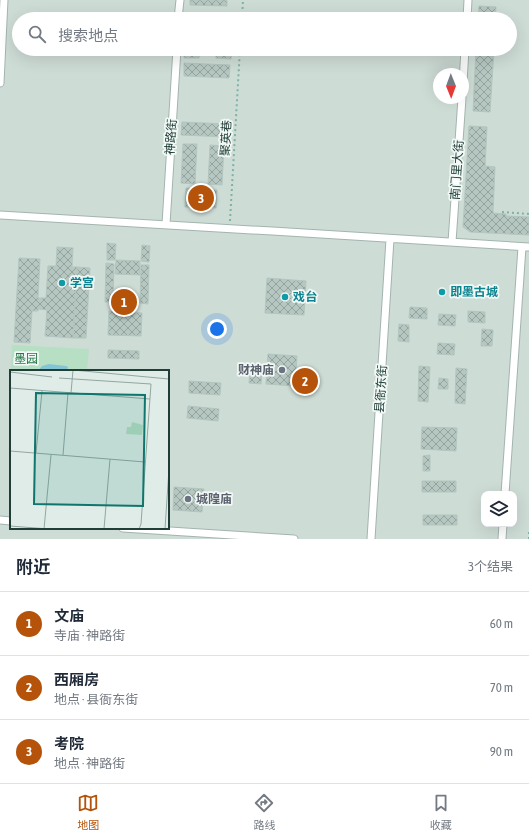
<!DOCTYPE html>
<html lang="zh">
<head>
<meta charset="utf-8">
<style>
	body { margin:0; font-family:"Asap Condensed","Noto Sans SC",sans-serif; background:#f6f6f7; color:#1f2937 }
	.controls { position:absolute; right:12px; bottom:12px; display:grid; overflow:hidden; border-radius:8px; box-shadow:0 4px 16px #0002 }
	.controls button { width:36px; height:36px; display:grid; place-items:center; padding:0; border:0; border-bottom:1px solid #e0e1e3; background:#fff; color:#1f2937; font:20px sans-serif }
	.compass { position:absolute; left:433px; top:68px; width:36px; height:36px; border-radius:50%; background:#fff; box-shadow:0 4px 16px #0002; rotate:179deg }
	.you { position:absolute; left:217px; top:329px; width:14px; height:14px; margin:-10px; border:3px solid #fff; border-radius:50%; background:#1a73e8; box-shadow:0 0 0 6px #1a73e833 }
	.badge { display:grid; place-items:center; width:26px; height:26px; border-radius:50%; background:#b45309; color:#fff; font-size:13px; font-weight:700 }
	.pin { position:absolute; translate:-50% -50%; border:2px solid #fff; box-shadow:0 1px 4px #0006 }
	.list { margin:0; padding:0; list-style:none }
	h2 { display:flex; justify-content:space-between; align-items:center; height:52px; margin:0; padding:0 16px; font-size:17px }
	h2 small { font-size:13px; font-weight:400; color:#747a83 }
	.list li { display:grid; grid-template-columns:26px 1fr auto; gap:12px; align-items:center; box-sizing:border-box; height:64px; padding:0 16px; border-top:1px solid #e0e1e3 }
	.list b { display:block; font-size:15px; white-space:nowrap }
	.list p { margin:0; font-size:13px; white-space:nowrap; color:#747a83 }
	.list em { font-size:13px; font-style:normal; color:#747a83 }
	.icon { flex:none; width:22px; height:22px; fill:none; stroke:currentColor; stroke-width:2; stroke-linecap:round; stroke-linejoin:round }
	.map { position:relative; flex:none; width:529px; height:539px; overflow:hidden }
	.search { position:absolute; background:#fff; box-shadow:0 4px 16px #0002; left:12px; right:12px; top:12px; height:44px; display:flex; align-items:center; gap:10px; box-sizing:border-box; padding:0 14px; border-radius:22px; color:#747a83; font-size:15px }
	.sheet { height:244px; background:#fff }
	nav { display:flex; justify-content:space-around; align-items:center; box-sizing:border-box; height:56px; border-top:1px solid #e0e1e3; background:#fff; font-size:11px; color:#747a83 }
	nav a { display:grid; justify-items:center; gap:2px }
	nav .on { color:#b45309 }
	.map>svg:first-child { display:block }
	.built { fill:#cedcd6; fill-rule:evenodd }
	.green { fill:#b7dfc4 }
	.water { fill:#84c5d5 }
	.building { fill:url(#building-cross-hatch); stroke:#b2c6bf }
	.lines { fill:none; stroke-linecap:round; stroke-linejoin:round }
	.pedestrian-casing { stroke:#a3b4af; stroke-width:9 }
	.path { stroke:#7eb2a4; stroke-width:2; stroke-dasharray:2 3; stroke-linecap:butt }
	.pedestrian { stroke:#fff; stroke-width:7 }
	.culture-dot { fill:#0f9aa8; stroke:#f1f8f5; stroke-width:1.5 }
	.worship-dot { fill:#6b7280; stroke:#f1f8f5; stroke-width:1.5 }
	.labels { text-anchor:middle; stroke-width:3.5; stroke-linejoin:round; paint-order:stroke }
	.street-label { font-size:12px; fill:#203e37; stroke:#f1f8f5 }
	.culture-label { font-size:12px; font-weight:bold; fill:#0d838f; stroke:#f1f8f5; text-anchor:start }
	.park-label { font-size:12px; fill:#27774a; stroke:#f1f8f5 }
	.worship-label { font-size:12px; font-weight:bold; fill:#5b616d; stroke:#f1f8f5; text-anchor:end }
	.inset-road { fill:none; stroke:#93a6a1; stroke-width:1 }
	.view { fill:#0f766e; fill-opacity:0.15; stroke:#0f766e; stroke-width:2 }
	.inset-edge { fill:none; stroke:#203e37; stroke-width:2 }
</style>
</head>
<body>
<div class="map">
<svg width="529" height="539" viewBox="0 0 529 539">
	<defs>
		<pattern id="building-cross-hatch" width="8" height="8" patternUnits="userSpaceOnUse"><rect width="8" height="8" fill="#b5c7c0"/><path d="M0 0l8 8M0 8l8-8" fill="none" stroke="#93a39d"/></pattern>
	</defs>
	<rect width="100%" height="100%" fill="#e0ece7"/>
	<path class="built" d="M0,0H529V539H0ZM19,19H510V49H19ZM439,74H463V98H439ZM11,371H168V528H11ZM484,494H514V524H484Z"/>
	<path class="green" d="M12,345L89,349L87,371H11V394H10Z"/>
	<path class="water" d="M49,364L66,366L68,367L67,371H38L42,366Z"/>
	<path class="building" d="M190,0H227V6L190,5Z
		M479,6L496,7L495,19H478Z
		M184,49H200L199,58H184Z
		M216,49H232L231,59L216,58Z
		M476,49H494L490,112L473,111Z
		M184,63L230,65L229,78L184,76Z
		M182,122L228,124L227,137L181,135Z
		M469,126L487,127L485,166L495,167L493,213L506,214V216L529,217V235L470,232L463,227Z
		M183,144H197L195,184L181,183Z
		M210,145L224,146L222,185L208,184Z
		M186,188L217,190L216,208L185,207Z
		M107,243L116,244L115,260H107Z
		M142,245L150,246L149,262L141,261Z
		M57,247L73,248L72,267H77L73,338L45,336L47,310L38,309V311H32L30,343L14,342L19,258L40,259L38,298H46L48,266H56Z
		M116,260L140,261V275L115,274Z
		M106,263L114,264L113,302H105Z
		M141,265H149L148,304L140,303Z
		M77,267L90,268L86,338H73Z
		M267,278L306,281L304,315L265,313Z
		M410,307L427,308V319L409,318Z
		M109,311L142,313L141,336L108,335Z
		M468,311L485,312V323L468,322Z
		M439,314L456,315L455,326L438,325Z
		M399,324L409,325V342L398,341Z
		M482,329L493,330L492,346H481Z
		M438,343L455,344L454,355L437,354Z
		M108,350L139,351V359L108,358Z
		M268,354L297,356L295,386L266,384Z
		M419,366L430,367L428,402L418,401Z
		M456,368L467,369L465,404L455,403Z
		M250,371L262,372L261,384L249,383Z
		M300,374L312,375L311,387L299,386Z
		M439,378L448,379V389H438Z
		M189,381L221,383L220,395L189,393Z
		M188,406L219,409L218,421L187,418Z
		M422,427L457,428L456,451L421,449Z
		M430,455V471H423V456Z
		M422,481H456V492H422Z
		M174,487L204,489L202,512L173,510Z
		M423,515H457V525H423Z"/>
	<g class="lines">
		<defs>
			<path id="pedestrian" d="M178,19L180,0
				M467,19L468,0
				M463,82L465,49
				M0,83L4,0
				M0,215C176,225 353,236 529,247
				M166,224L177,49
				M452,242L462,98
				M505,494L522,247
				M0,520L11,521
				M123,528L294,539
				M371,539L390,239
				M502,539L503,524"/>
		</defs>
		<use href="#pedestrian" class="pedestrian-casing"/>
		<path class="path" d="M242,19L243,0
			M502,212L529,214
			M230,221L240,49
			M529,539V530"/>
		<use href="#pedestrian" class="pedestrian"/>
	</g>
	<g class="culture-dot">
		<circle cx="62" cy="283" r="4"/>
		<circle cx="442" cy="292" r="4"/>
		<circle cx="285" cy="297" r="4"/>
	</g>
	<g class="worship-dot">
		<circle cx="282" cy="370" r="4"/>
		<circle cx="188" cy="499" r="4"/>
	</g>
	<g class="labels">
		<g class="street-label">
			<text transform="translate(171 137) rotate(-86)" y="4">神路街</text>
			<text transform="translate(226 138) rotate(-87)" y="4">聚英巷</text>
			<text transform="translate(457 170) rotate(-86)" y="4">南门里大街</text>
			<text transform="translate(381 389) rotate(-86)" y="4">县衙东街</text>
		</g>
		<g class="culture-label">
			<text x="70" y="287">学宫</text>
			<text x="450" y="296">即墨古城</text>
			<text x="293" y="301">戏台</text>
		</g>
		<g class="park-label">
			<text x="26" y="363">墨园</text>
		</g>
		<g class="worship-label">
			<text x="274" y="374">财神庙</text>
			<text x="196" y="503" text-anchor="start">城隍庙</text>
		</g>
	</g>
	<g transform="translate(10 370)">
		<rect width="159" height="159" fill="#e0ece7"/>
		<path d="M122,52L133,55L132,65L116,64L117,57H121Z" fill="#b7dfc4"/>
		<path class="inset-road" d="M63,0L159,9M0,2L42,7M49,8L141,14L131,154L129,159M0,18L140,29M61,23L63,0M0,81L135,92M26,83L32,21M53,85L58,23M0,156L39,159M34,159L41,85M94,159L100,89M155,159L159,99"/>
		<path class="view" d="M26,23L135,25L133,136L24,134Z"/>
		<rect width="159" height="159" class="inset-edge"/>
	</g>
</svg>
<div class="controls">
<button><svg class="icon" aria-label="layers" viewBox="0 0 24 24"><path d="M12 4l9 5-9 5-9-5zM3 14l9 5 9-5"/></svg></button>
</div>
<svg class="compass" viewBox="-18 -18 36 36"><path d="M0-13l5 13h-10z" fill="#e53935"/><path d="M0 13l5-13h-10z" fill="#747a83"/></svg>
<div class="you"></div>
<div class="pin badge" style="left:124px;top:302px">1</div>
<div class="pin badge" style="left:305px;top:381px">2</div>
<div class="pin badge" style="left:201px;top:198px">3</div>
<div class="search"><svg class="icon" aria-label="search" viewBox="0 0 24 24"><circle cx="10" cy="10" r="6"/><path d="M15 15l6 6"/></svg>搜索地点</div>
</div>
<section class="sheet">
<h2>附近<small>3个结果</small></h2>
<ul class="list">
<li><span class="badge">1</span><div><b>文庙</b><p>寺庙 · 神路街</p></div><em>60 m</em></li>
<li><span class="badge">2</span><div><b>西厢房</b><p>地点 · 县衙东街</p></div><em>70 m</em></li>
<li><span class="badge">3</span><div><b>考院</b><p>地点 · 神路街</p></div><em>90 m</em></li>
</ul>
</section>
<nav>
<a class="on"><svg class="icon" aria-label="map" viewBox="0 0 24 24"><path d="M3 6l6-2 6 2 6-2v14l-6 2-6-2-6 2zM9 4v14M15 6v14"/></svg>地图</a>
<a><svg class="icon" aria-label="directions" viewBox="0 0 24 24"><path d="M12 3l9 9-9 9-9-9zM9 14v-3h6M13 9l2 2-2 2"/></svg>路线</a>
<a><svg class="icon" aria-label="saved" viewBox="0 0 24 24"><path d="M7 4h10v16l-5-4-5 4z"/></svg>收藏</a>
</nav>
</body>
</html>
